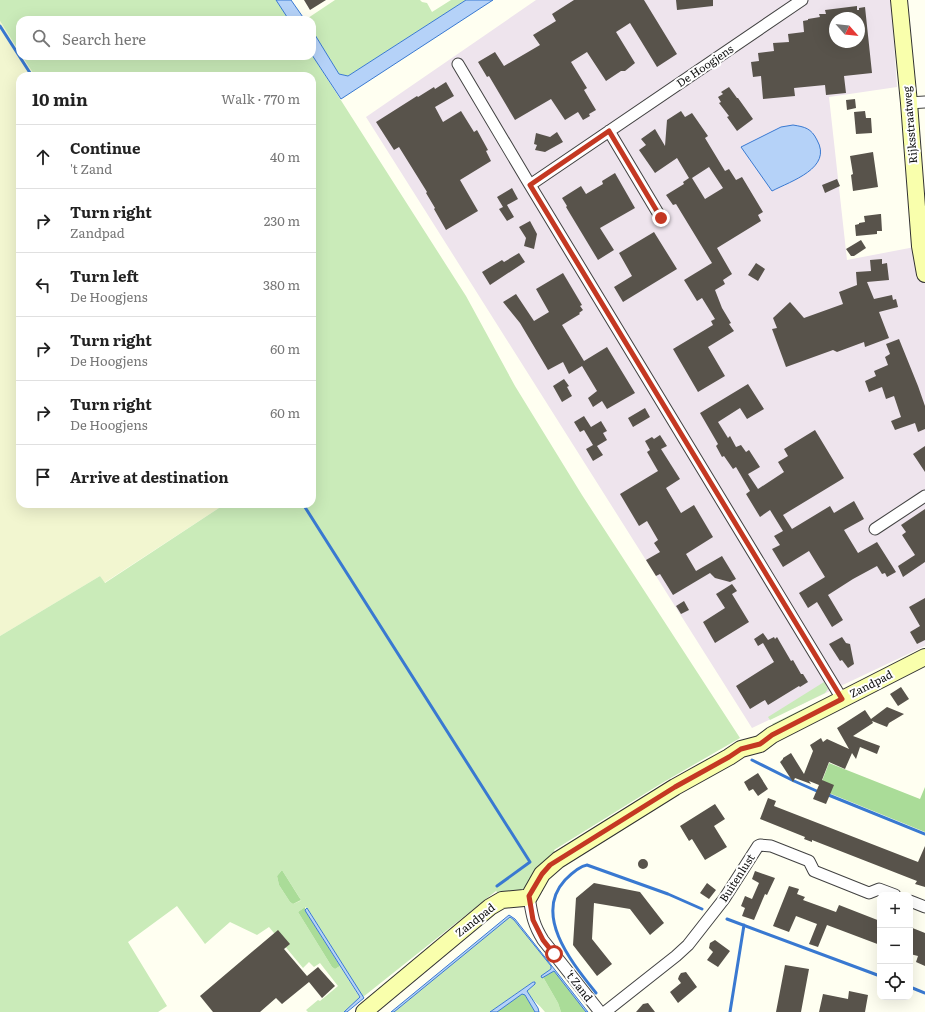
<!DOCTYPE html>
<html lang="en">
<head>
<meta charset="utf-8">
<style>
	body { margin:0; font-family:Literata,serif; background:#f2f2f2; color:#222 }
	.controls { position:absolute; right:12px; bottom:12px; display:grid; overflow:hidden; border-radius:8px; box-shadow:0 4px 16px #0002 }
	.controls button { width:36px; height:36px; display:grid; place-items:center; padding:0; border:0; border-bottom:1px solid #e0e0e0; background:#fff; color:#222; font:20px sans-serif }
	.compass { position:absolute; left:829px; top:12px; width:36px; height:36px; border-radius:50%; background:#fff; box-shadow:0 4px 16px #0002; rotate:117deg }
	.stop { position:absolute; width:12px; height:12px; margin:-9px; border:3px solid #c43822; border-radius:50%; background:#fff }
	.stop.end { background:#c43822; border-color:#fff; box-shadow:0 1px 4px #0008 }
	.list { margin:0; padding:0; list-style:none }
	h2 { display:flex; justify-content:space-between; align-items:center; height:52px; margin:0; padding:0 16px; font-size:17px }
	h2 small { font-size:13px; font-weight:400; color:#767676 }
	.list li { display:grid; grid-template-columns:26px 1fr auto; gap:12px; align-items:center; box-sizing:border-box; height:64px; padding:0 16px; border-top:1px solid #e0e0e0 }
	.list b { display:block; font-size:15px; white-space:nowrap }
	.list p { margin:0; font-size:13px; white-space:nowrap; color:#767676 }
	.list em { font-size:13px; font-style:normal; color:#767676 }
	.icon { flex:none; width:22px; height:22px; fill:none; stroke:currentColor; stroke-width:2; stroke-linecap:round; stroke-linejoin:round }
	.map { position:relative; flex:none; width:925px; height:1012px; overflow:hidden }
	.search { position:absolute; background:#fff; box-shadow:0 4px 16px #0002; left:16px; top:16px; width:300px; height:44px; display:flex; align-items:center; gap:10px; box-sizing:border-box; padding:0 14px; border-radius:12px; color:#767676; font-size:15px }
	.panel { position:absolute; background:#fff; box-shadow:0 4px 16px #0002; left:16px; top:72px; width:300px; height:436px; border-radius:12px }
	.map>svg:first-child { display:block }
	.industrial { fill:#eee4ed; fill-rule:evenodd }
	.farmland { fill:#f2f6d0 }
	.green { fill:#caebb9; fill-rule:evenodd }
	.forest { fill:#aadc98 }
	.water { fill:#b5d2f8; stroke:#3979d1 }
	.lines { fill:none; stroke-linecap:round; stroke-linejoin:round }
	.stream { stroke:#3979d1; stroke-width:3 }
	.building { fill:#58534b; fill-rule:evenodd }
	.street-casing { stroke:#424242; stroke-width:13 }
	.secondary-casing { stroke:#313131; stroke-width:18 }
	.street { stroke:#fff; stroke-width:11 }
	.secondary { stroke:#f9ffac; stroke-width:16 }
	.route { stroke:#c43822; stroke-width:5 }
	.labels { text-anchor:middle; stroke-width:4; stroke-linejoin:round; paint-order:stroke }
	.street-label { font-size:11px; fill:#0f0f0f; stroke:#fff }
</style>
</head>
<body>
<div class="map">
<svg width="925" height="1012" viewBox="0 0 925 1012">
	<rect width="100%" height="100%" fill="#fffff1"/>
	<path class="industrial" d="M536,0H891L897,87L829,97L847,260L920,246L925,282V646L752,728L366,117ZM835,18H859V42H835Z"/>
	<path class="farmland" d="M0,21L20,53V56H22L35,76H20V504H225L104,583L100,576L0,636Z"/>
	<path class="green" d="M0,0H276L289,20H20V53L0,21Z
		M335,0H420L422,2L427,3L432,12L451,0H466L348,76L339,74L312,30V20H305Z
		M312,55L466,296L515,386L582,495L740,738L662,783L554,850L556,856L523,889L520,891L498,893L496,891L363,997L308,909L305,907L298,912L332,967L335,969L340,966L360,998L344,1012H308L306,1010L318,1000L320,1001L338,986L320,963L314,967L309,962L303,968L269,927L257,935L230,922L205,944L177,906L128,942L167,1006L158,1012H0V636L100,576L105,583L225,504H312V76H35L22,56ZM282,870L301,900L300,901L293,904L290,902L279,885L277,876Z
		M824,682L828,689L825,693L770,720L768,717Z
		M827,697L825,700L774,726L772,724Z
		M509,917L514,920L551,966V969L542,978L543,977L558,1003L561,1012H545C539,1004 531,1000 527,991L535,984L534,981L490,1012H394Z"/>
	<path class="forest" d="M829,763L920,799L925,787V832L819,789Z
		M282,870L299,897L301,900L293,904L290,902L279,885L277,876Z
		M305,907L306,912L340,966L335,969L332,967L298,912Z
		M553,970L554,971L586,1012H561L558,1003L543,977Z
		M522,993L525,995L535,1012H497Z"/>
	<path class="water" d="M276,0H291L305,20H289Z
		M466,0H493L341,99L312,55V30L339,74L348,76Z
		M793,125C805,127 811,128 817,140C833,168 791,181 772,191L741,147L781,127Z
		M307,908L364,998L347,1012H344L360,997L306,912L305,910Z
		M509,915L515,919L588,1012H586L554,971L542,978L541,976L551,969V966L514,920L510,917L394,1012H391Z
		M533,982H535V984L527,991L538,1008L539,1012H535L525,995L522,994L497,1012H490Z"/>
	<g class="lines">
		<path class="stream" d="M0,26L32,76
			M303,504L530,862L497,886
			M752,760L794,781L819,792
			M826,794L925,834
			M727,919L880,976
			M910,987L925,993
			M596,993C574,965 532,916 565,880C570,875 580,866 587,865L668,894L702,909
			M730,1012L744,925"/>
	</g>
	<path class="building" d="M304,0H326L310,10Z
		M574,0H644L677,54L657,67L630,23L616,32L635,63L625,71H621L606,81L587,52L571,62L587,88L584,90L596,110L589,114L590,116L583,120L578,112L565,120L551,99L515,120L489,76L487,77L478,62L495,52L504,66L540,45L533,35L556,21L552,14Z
		M676,0H713V6L677,10Z
		M857,6V10H859V8L865,7L872,73L844,76L846,93L826,95L825,85L794,88L795,96L763,99L761,76L753,77L751,62L759,61L758,53L774,51L773,43L789,42L788,34L804,32L803,21L808,20V19L820,17L819,14H826L825,10ZM835,18H859V42H835Z
		M446,82L454,96L435,107L443,122L461,111L474,132L477,130L488,150L486,151L491,161L460,180L478,211L446,230L434,209L435,208L426,193L427,192L399,147L394,150L376,122L417,96L418,97L434,87L435,89Z
		M729,87L737,98H738L753,119L737,131L727,117L729,116L719,103L721,102L718,97L723,94L721,92Z
		M855,99L856,108L847,110L846,100Z
		M681,111L685,117L692,113L708,136L705,138L725,171L729,169L736,180L742,177L763,212L758,215L761,221L717,248L732,274L723,280L725,284L715,290L722,308L731,323L729,324L734,331L708,347L725,376L698,392L673,349L713,325L711,321L715,319L702,298L697,301L684,280L712,263L676,204L673,205L666,195L684,184L683,182L689,178L677,158L655,173L639,150L646,145L641,139L655,129L665,146L667,120ZM709,167L723,188L705,199L692,178Z
		M865,111L866,118H871L872,133L856,134L854,112Z
		M557,132L563,142L545,152L535,150L537,145L534,144L536,133L550,137Z
		M873,152L878,187L853,191L851,175L853,174L850,156Z
		M615,173L635,208L600,228L614,250L598,260L566,207L567,206L562,198L581,186L586,194L603,184L602,181Z
		M837,179L840,186L825,193L822,185Z
		M512,188L518,199L507,205L514,217L507,221L499,209L503,207L497,197Z
		M880,214H881L882,231H877V234L856,236L855,225L859,224V223L865,222L864,216Z
		M530,221L537,234L534,249L524,246L526,238L519,227Z
		M654,232L677,269L623,302L614,287L632,276L619,253Z
		M861,240L866,248L854,256H851L846,249Z
		M519,253L525,262L490,285L482,272L502,260L504,262Z
		M882,259V264L887,263L889,280L867,282L874,299L892,295L893,300L896,299L898,307L879,312L889,338L865,347L864,342L837,352L833,350L786,367L772,329L777,328L773,318L790,302L804,318L843,304L839,292L857,285L856,272L871,271L870,260Z
		M756,263L765,269L758,281L748,275Z
		M563,273L582,305L580,306L583,310L579,313L580,314L562,325L584,361L607,347L635,393L607,409L602,401L593,407L588,398L597,391L582,366L569,374L563,362L548,370L520,323L503,302L516,294L534,321L549,312L536,289Z
		M899,339L918,386L925,406V429L918,432L915,423L895,430L891,421L901,417L894,396L886,399L882,387L869,392L865,381L876,376L874,371L888,365L885,357L890,354L886,344Z
		M564,379L569,386L567,387L572,396L562,402L553,386Z
		M748,384L764,409L747,419L740,408L718,422L728,438L730,436L736,447L741,445L746,452L749,450L760,467L748,474L758,489L784,472L778,462L788,456L784,449L815,430L844,478L783,515L792,529L830,506L834,513L854,501L864,519L844,530L858,553L877,542L896,572L887,577L885,573L882,574L877,566L853,579L828,595L843,620L832,627L817,602L808,608L799,593L825,577L809,551L783,567L772,549L780,545L774,536L783,531L770,510L760,517L746,494L750,491L736,467L733,469L724,456L722,457L716,446L718,444L700,413Z
		M645,408L650,417L633,427L628,418Z
		M584,416L591,427L601,421L607,431L603,433L607,440L597,446L603,455L593,461L586,449L593,445L584,430L580,432L574,422Z
		M660,435L667,446L661,449L680,479L666,488L681,513L694,505L713,537L686,554L696,571L722,556L736,579L730,582L715,578L710,573L673,595L660,574L656,576L646,560L660,552L654,543L658,540L647,521L639,526L620,494L658,471L647,452L650,450L645,441L652,437L654,439Z
		M925,446V472L913,454Z
		M925,509V562L903,577L898,566L915,555L902,535L906,532L901,525Z
		M732,584L737,591L732,594L749,622L715,643L703,622L725,608L716,594Z
		M925,598V640L917,644L910,632L920,626L909,607Z
		M684,601L689,610L681,614L676,606Z
		M763,633L768,640L774,637L775,639L777,637L791,661L793,660L801,674H803L808,682L800,687L799,686L768,705L765,700L750,709L736,686L774,662L763,643L758,646L754,639Z
		M842,637L846,643L850,644L854,664L848,668L842,660L840,661L829,644Z
		M901,687L909,699L898,706L890,694Z
		M887,707L904,714L889,723L887,727L872,721L873,723L853,736L880,746L877,754L860,747L856,759L852,753L845,769L829,762L822,780L834,785L826,804L813,799L819,785L809,781L811,784L795,778L793,782L780,762L783,759V758L791,753L804,774L813,751L810,745L821,738L823,742L827,739L849,749L837,728L865,710L871,719Z
		M758,773L768,789L758,796L753,789L749,791L744,782Z
		M768,798L776,801L774,806L918,862L925,846V887L915,884L917,881L812,840V842L804,839L805,837L760,819Z
		M715,804L725,819L714,826L727,847L705,860L692,839L689,841L680,826Z
		M638 864a5 5 0 1 1 10 0a5 5 0 1 1-10 0Z
		M755,871L775,878L767,895L765,894L754,920L742,916L745,908L741,906L745,896L752,899L759,883L752,879Z
		M594,883L640,892L664,923L650,935L630,909L594,903L592,939L612,964L597,976L573,945L576,898Z
		M707,883L716,890L709,899L700,893Z
		M789,886L799,889L797,894L805,897L803,900L836,912L839,905L880,921V945L827,925L818,947L809,944L817,924L796,916L789,932L773,926Z
		M910,927L925,933V966L916,962L918,956L910,954Z
		M278,930L290,944L284,949L307,976L318,967L335,986L322,998L309,982L282,1004L276,998L260,1012H213L200,996Z
		M715,940L730,951L718,967L707,960L713,952L709,948L710,943Z
		M785,965L809,969L801,1012H776Z
		M686,972L697,987L678,1003L670,992L681,983L678,979L679,976L681,973Z
		M849,991L868,995L865,1012H819L823,994L848,999Z
		M648,1003L655,1012H636L643,1004Z"/>
	<g class="lines">
		<defs>
			<path id="street" d="M802,0L530,185L842,699
				M458,64L530,185
				M909,103L925,102
				M609,131L661,218
				M875,529L925,496
				M529,897C532,915 533,924 543,940L600,1012
				M910,901L925,907
				M605,1012L676,956L688,945L724,899L758,846L760,845L771,846L809,861L814,871L869,893L879,889L895,895"/>
			<path id="secondary" d="M899,0L909,103L920,246L925,274
				M364,1012L490,907L502,900L524,898L529,897L542,874L558,860L675,787L729,757L741,749L760,744L772,735L925,657"/>
		</defs>
		<use href="#street" class="street-casing"/>
		<use href="#secondary" class="secondary-casing"/>
		<use href="#street" class="street"/>
		<use href="#secondary" class="secondary"/>
	</g>
	<g class="lines">
		<path class="route" d="M554,954L543,940L533,920L529,896L542,874L550,865L675,787L729,757L741,749L760,744L772,735L842,699L530,185L609,131L661,218"/>
	</g>
	<g class="labels">
		<g class="street-label">
			<text transform="translate(705 66) rotate(-34)" y="4">De Hoogjens</text>
			<text transform="translate(910 125) rotate(-95)" y="4">Rijksstraatweg</text>
			<text transform="translate(871 684) rotate(-27)" y="4">Zandpad</text>
			<text transform="translate(737 878) rotate(-57)" y="4">Buitenlust</text>
			<text transform="translate(475 920) rotate(-38)" y="4">Zandpad</text>
			<text transform="translate(579 986) rotate(52)" y="4">'t Zand</text>
		</g>
	</g>
</svg>
<div class="controls">
<button>+</button>
<button>−</button>
<button><svg class="icon" aria-label="locate" viewBox="0 0 24 24"><circle cx="12" cy="12" r="6"/><path d="M12 2v4M12 18v4M2 12h4M18 12h4"/></svg></button>
</div>
<svg class="compass" viewBox="-18 -18 36 36"><path d="M0-13l5 13h-10z" fill="#e53935"/><path d="M0 13l5-13h-10z" fill="#767676"/></svg>
<div class="stop" style="left:554px;top:954px"></div>
<div class="stop end" style="left:661px;top:218px"></div>
<div class="search"><svg class="icon" aria-label="search" viewBox="0 0 24 24"><circle cx="10" cy="10" r="6"/><path d="M15 15l6 6"/></svg>Search here</div>
<section class="panel">
<h2>10 min<small>Walk · 770 m</small></h2>
<ul class="list">
<li><svg class="icon" aria-label="ahead" viewBox="0 0 24 24"><path d="M12 20V5M6 11l6-6 6 6"/></svg><div><b>Continue</b><p>'t Zand</p></div><em>40 m</em></li>
<li><svg class="icon" aria-label="right" viewBox="0 0 24 24"><path d="M7 20v-9h11M14 6l5 5-5 5"/></svg><div><b>Turn right</b><p>Zandpad</p></div><em>230 m</em></li>
<li><svg class="icon" aria-label="left" viewBox="0 0 24 24"><path d="M17 20v-9H6M10 6l-5 5 5 5"/></svg><div><b>Turn left</b><p>De Hoogjens</p></div><em>380 m</em></li>
<li><svg class="icon" aria-label="right" viewBox="0 0 24 24"><path d="M7 20v-9h11M14 6l5 5-5 5"/></svg><div><b>Turn right</b><p>De Hoogjens</p></div><em>60 m</em></li>
<li><svg class="icon" aria-label="right" viewBox="0 0 24 24"><path d="M7 20v-9h11M14 6l5 5-5 5"/></svg><div><b>Turn right</b><p>De Hoogjens</p></div><em>60 m</em></li>
<li><svg class="icon" aria-label="arrive" viewBox="0 0 24 24"><path d="M6 21V4h12l-3 4 3 4H6"/></svg><div><b>Arrive at destination</b></div></li>
</ul>
</section>
</div>
</body>
</html>
